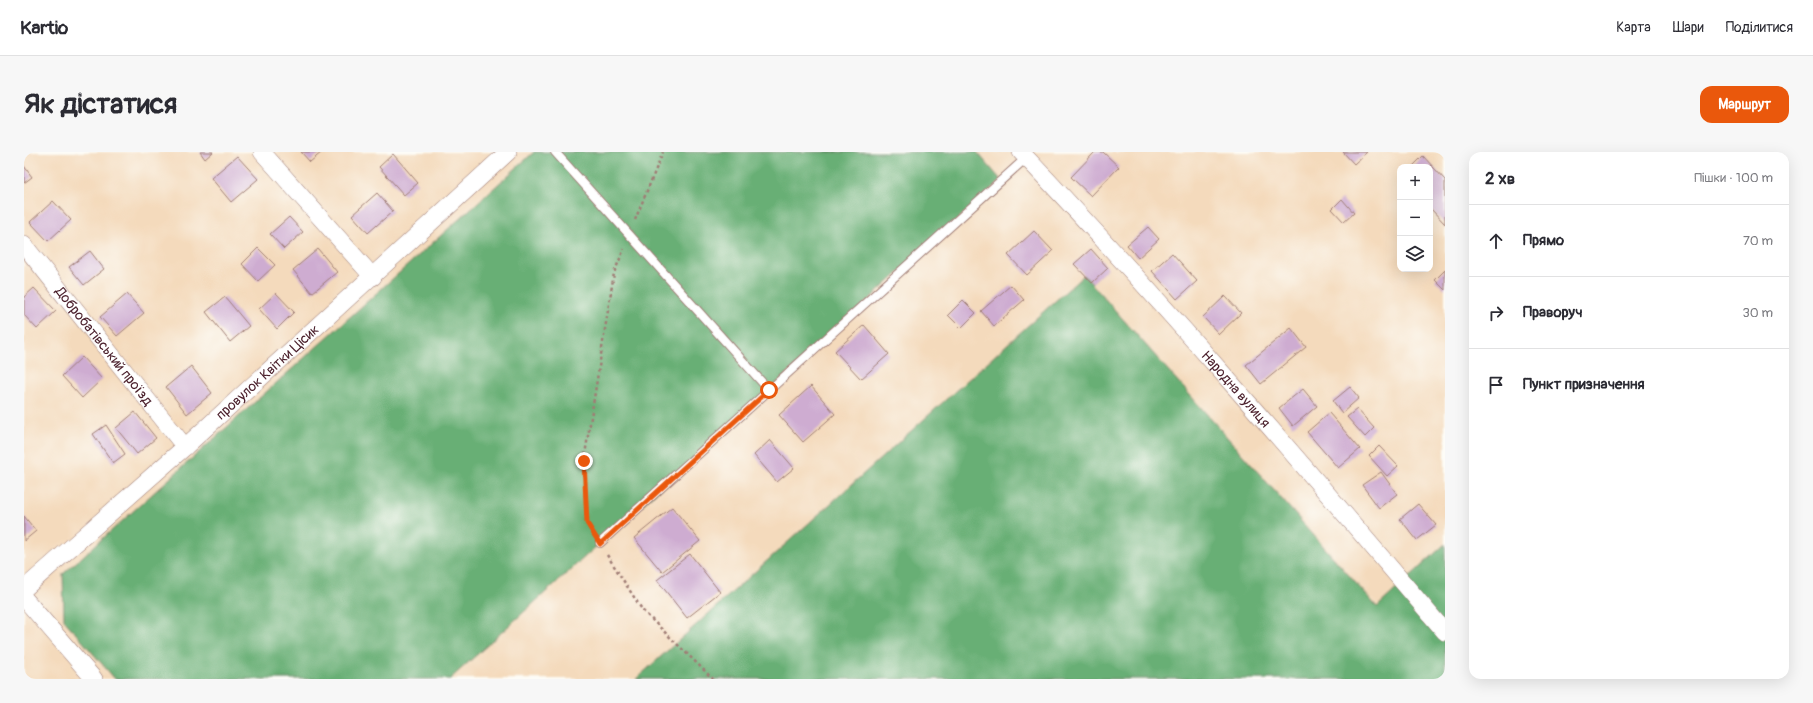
<!DOCTYPE html>
<html lang="uk">
<head>
<meta charset="utf-8">
<style>
	body { margin:0; font-family:Pangolin,sans-serif; background:#f7f7f7; color:#2b2b33 }
	.controls { position:absolute; right:12px; top:12px; display:grid; overflow:hidden; border-radius:8px; box-shadow:0 4px 16px #0002 }
	.controls button { width:36px; height:36px; display:grid; place-items:center; padding:0; border:0; border-bottom:1px solid #e1e1e2; background:#fff; color:#2b2b33; font:20px sans-serif }
	.stop { position:absolute; width:12px; height:12px; margin:-9px; border:3px solid #ea580c; border-radius:50%; background:#fff }
	.stop.end { background:#ea580c; border-color:#fff; box-shadow:0 1px 4px #0008 }
	.list { margin:0; padding:0; list-style:none }
	h2 { display:flex; justify-content:space-between; align-items:center; height:52px; margin:0; padding:0 16px; font-size:17px }
	h2 small { font-size:13px; font-weight:400; color:#7c7c81 }
	.list li { display:grid; grid-template-columns:26px 1fr auto; gap:12px; align-items:center; box-sizing:border-box; height:72px; padding:0 16px; border-top:1px solid #e1e1e2 }
	.list b { display:block; font-size:15px; white-space:nowrap }
	.list em { font-size:13px; font-style:normal; color:#7c7c81 }
	.icon { flex:none; width:22px; height:22px; fill:none; stroke:currentColor; stroke-width:2; stroke-linecap:round; stroke-linejoin:round }
	.map { position:relative; flex:none; width:1421px; height:527px; overflow:hidden; border-radius:12px }
	header { display:flex; align-items:center; gap:24px; box-sizing:border-box; height:56px; padding:0 20px; background:#fff; border-bottom:1px solid #e1e1e2 }
	header strong { font-size:19px }
	nav { display:flex; gap:22px; margin-inline-start:auto; font-size:14px }
	.intro { display:flex; align-items:center; justify-content:space-between; box-sizing:border-box; height:96px; padding:0 24px }
	h1 { margin:0; font-size:28px }
	.button { padding:10px 18px; border-radius:12px; background:#ea580c; color:#fff; font-size:14px; font-weight:700 }
	main { display:flex; gap:24px; padding:0 24px }
	aside { flex:1; background:#fff; border-radius:12px; box-shadow:0 4px 16px #0002 }
	.map>svg:first-child { display:block }
	.forest { fill:#68af74; stroke:#596750 }
	.building { fill:#ceacd1 }
	.lines { fill:none; stroke-linecap:round; stroke-linejoin:round }
	.lane-casing { stroke:#9f7c74; stroke-width:10 }
	.street-casing { stroke:#9f7c74; stroke-width:18 }
	.path { stroke:#9f7c74; stroke-width:2.5; stroke-dasharray:3 3; stroke-linecap:butt }
	.lane { stroke:#fff; stroke-width:8 }
	.street { stroke:#fff; stroke-width:17 }
	.route { stroke:#ea580c; stroke-width:5 }
	.labels { text-anchor:middle; stroke-width:3.5; stroke-linejoin:round; paint-order:stroke }
	.street-label { font-size:14px; fill:#4a1f2b; stroke:#fdfcf7 }
</style>
</head>
<body>
<header>
<strong>Kartio</strong>
<nav><a>Карта</a><a>Шари</a><a>Поділитися</a></nav>
</header>
<div class="intro"><h1>Як дістатися</h1><a class="button">Маршрут</a></div>
<main>
<div class="map">
<svg width="1421" height="527" viewBox="0 0 1421 527">
	<rect width="100%" height="100%" fill="#fdfcf7"/>
	<filter id="ink" filterUnits="userSpaceOnUse"><feTurbulence type="fractalNoise" baseFrequency=".025" numOctaves="2"/><feDisplacementMap in="SourceGraphic" scale="8" xChannelSelector="R" yChannelSelector="G"/><feConvolveMatrix kernelMatrix="1 2 1 2 8 2 1 2 1" color-interpolation-filters="sRGB"/></filter>
	<filter id="wash" filterUnits="userSpaceOnUse"><feTurbulence type="fractalNoise" baseFrequency=".012" numOctaves="4" result="noise"/><feDisplacementMap in="SourceGraphic" scale="16" xChannelSelector="R" yChannelSelector="G"/><feGaussianBlur stdDeviation="0.9" result="paint"/><feColorMatrix in="noise" values="0 0 0 0 0 0 0 0 0 0 0 0 0 0 0 0 0 1.4 0 .05"/><feComposite in="paint" operator="in"/></filter>
	<g filter="url(#wash)">
		<rect width="100%" height="100%" fill="#f4dabc"/>
		<path class="forest" d="M510,0H953L977,28L426,527H91L40,468L39,422Z
			M1060,123L1353,455L1421,392V527H612Z"/>
		<g id="blocks">
			<path class="building" d="M176,0H189L181,7Z
				M277,0H298L286,10Z
				M1071,0H1079L1095,15L1067,44L1047,25Z
				M1319,0H1343L1330,12Z
				M369,2L394,31L380,43L355,15Z
				M213,4L234,27L207,50L187,26Z
				M1399,4L1421,28V72L1406,56V15H1388Z
				M0,14L8,25L0,31Z
				M353,41L369,59L344,81L328,63Z
				M1318,47L1330,61L1320,70L1308,57Z
				M29,49L47,68L24,89L6,70Z
				M265,65L279,80L260,97L246,82Z
				M1124,75L1135,87L1114,106L1103,93Z
				M1010,79L1029,99L1003,123L984,103Z
				M234,96L251,113L234,129L218,112Z
				M294,97L313,120L288,141L269,118Z
				M1067,97L1084,116L1068,131L1050,112Z
				M66,99L80,117L60,133L45,115Z
				M1148,101L1173,129L1153,147L1128,119Z
				M1421,118V138L1411,128Z
				M987,133L1000,148L970,174L957,159Z
				M10,136L32,159L13,177L0,163V145Z
				M252,141L270,160L253,177L235,157Z
				M103,142L120,161L93,184L76,165Z
				M1201,144L1217,161L1195,182L1179,165Z
				M201,145L225,174L206,190L182,160Z
				M939,148L952,161L937,176L924,163Z
				M840,173L865,202L837,227L811,199Z
				M1267,176L1282,195L1237,232L1222,213Z
				M58,205L78,227L58,246L38,224Z
				M167,214L188,241L163,262L142,235Z
				M787,234L811,262L779,290L755,263Z
				M1326,235L1335,246L1318,261L1309,249Z
				M1279,237L1293,254L1269,274L1255,256Z
				M1333,257L1350,276L1341,285L1323,265Z
				M111,260L132,286L113,302L92,276Z
				M1305,261L1336,297L1314,316L1283,280Z
				M82,273L101,302L89,311L69,282Z
				M746,288L770,316L753,330L730,303Z
				M1355,294L1374,314L1363,324L1345,304Z
				M1357,320L1373,342L1355,356L1338,333Z
				M1394,352L1412,373L1393,388L1376,367Z
				M648,355L676,389L638,420L610,386Z
				M0,364L12,379L0,389Z
				M666,402L696,440L663,466L633,428Z"/>
		</g>
	</g>
	<g filter="url(#ink)">
		<use href="#blocks" fill-opacity="0" stroke="#9f7c74" stroke-width="1"/>
		<g class="lines">
			<defs>
				<path id="lane" d="M531,0L745,238
					M576,391L1002,6"/>
				<g id="street">
					<path d="M238,0L349,125"/>
					<path id="s1" d="M997,0C1144,155 1283,317 1421,480"/>
					<path id="s2" d="M0,93L161,295"/>
					<path id="s3" d="M0,437L161,295L484,0"/>
					<path d="M0,446L70,527"/>
				</g>
			</defs>
			<use href="#lane" class="lane-casing"/>
			<use href="#street" class="street-casing"/>
			<path class="path" d="M611,68L639,0
				M568,380L563,371L560,309L590,121L600,97
				M583,403L619,459L689,527"/>
			<use href="#lane" class="lane"/>
			<use href="#street" class="street"/>
		</g>
	</g>
	<g class="lines" filter="url(#ink)">
		<path class="route" d="M560,309L563,371L576,392L745,238"/>
	</g>
	<g class="labels">
		<g class="street-label">
			<text dy="5" stroke="none"><textPath href="#s2" startOffset="129">Добробатівський проїзд</textPath></text>
			<text dy="5" stroke="none"><textPath href="#s3" startOffset="326">провулок Квітки Цісик</textPath></text>
			<text dy="5" stroke="none"><textPath href="#s1" startOffset="320">Народна вулиця</textPath></text>
		</g>
	</g>
</svg>
<div class="controls">
<button>+</button>
<button>−</button>
<button><svg class="icon" aria-label="layers" viewBox="0 0 24 24"><path d="M12 4l9 5-9 5-9-5zM3 14l9 5 9-5"/></svg></button>
</div>
<div class="stop" style="left:745px;top:238px"></div>
<div class="stop end" style="left:560px;top:309px"></div>
</div>
<aside>
<h2>2 хв<small>Пішки · 100 m</small></h2>
<ul class="list">
<li><svg class="icon" aria-label="ahead" viewBox="0 0 24 24"><path d="M12 20V5M6 11l6-6 6 6"/></svg><div><b>Прямо</b></div><em>70 m</em></li>
<li><svg class="icon" aria-label="right" viewBox="0 0 24 24"><path d="M7 20v-9h11M14 6l5 5-5 5"/></svg><div><b>Праворуч</b></div><em>30 m</em></li>
<li><svg class="icon" aria-label="arrive" viewBox="0 0 24 24"><path d="M6 21V4h12l-3 4 3 4H6"/></svg><div><b>Пункт призначення</b></div></li>
</ul>
</aside>
</main>
</body>
</html>
